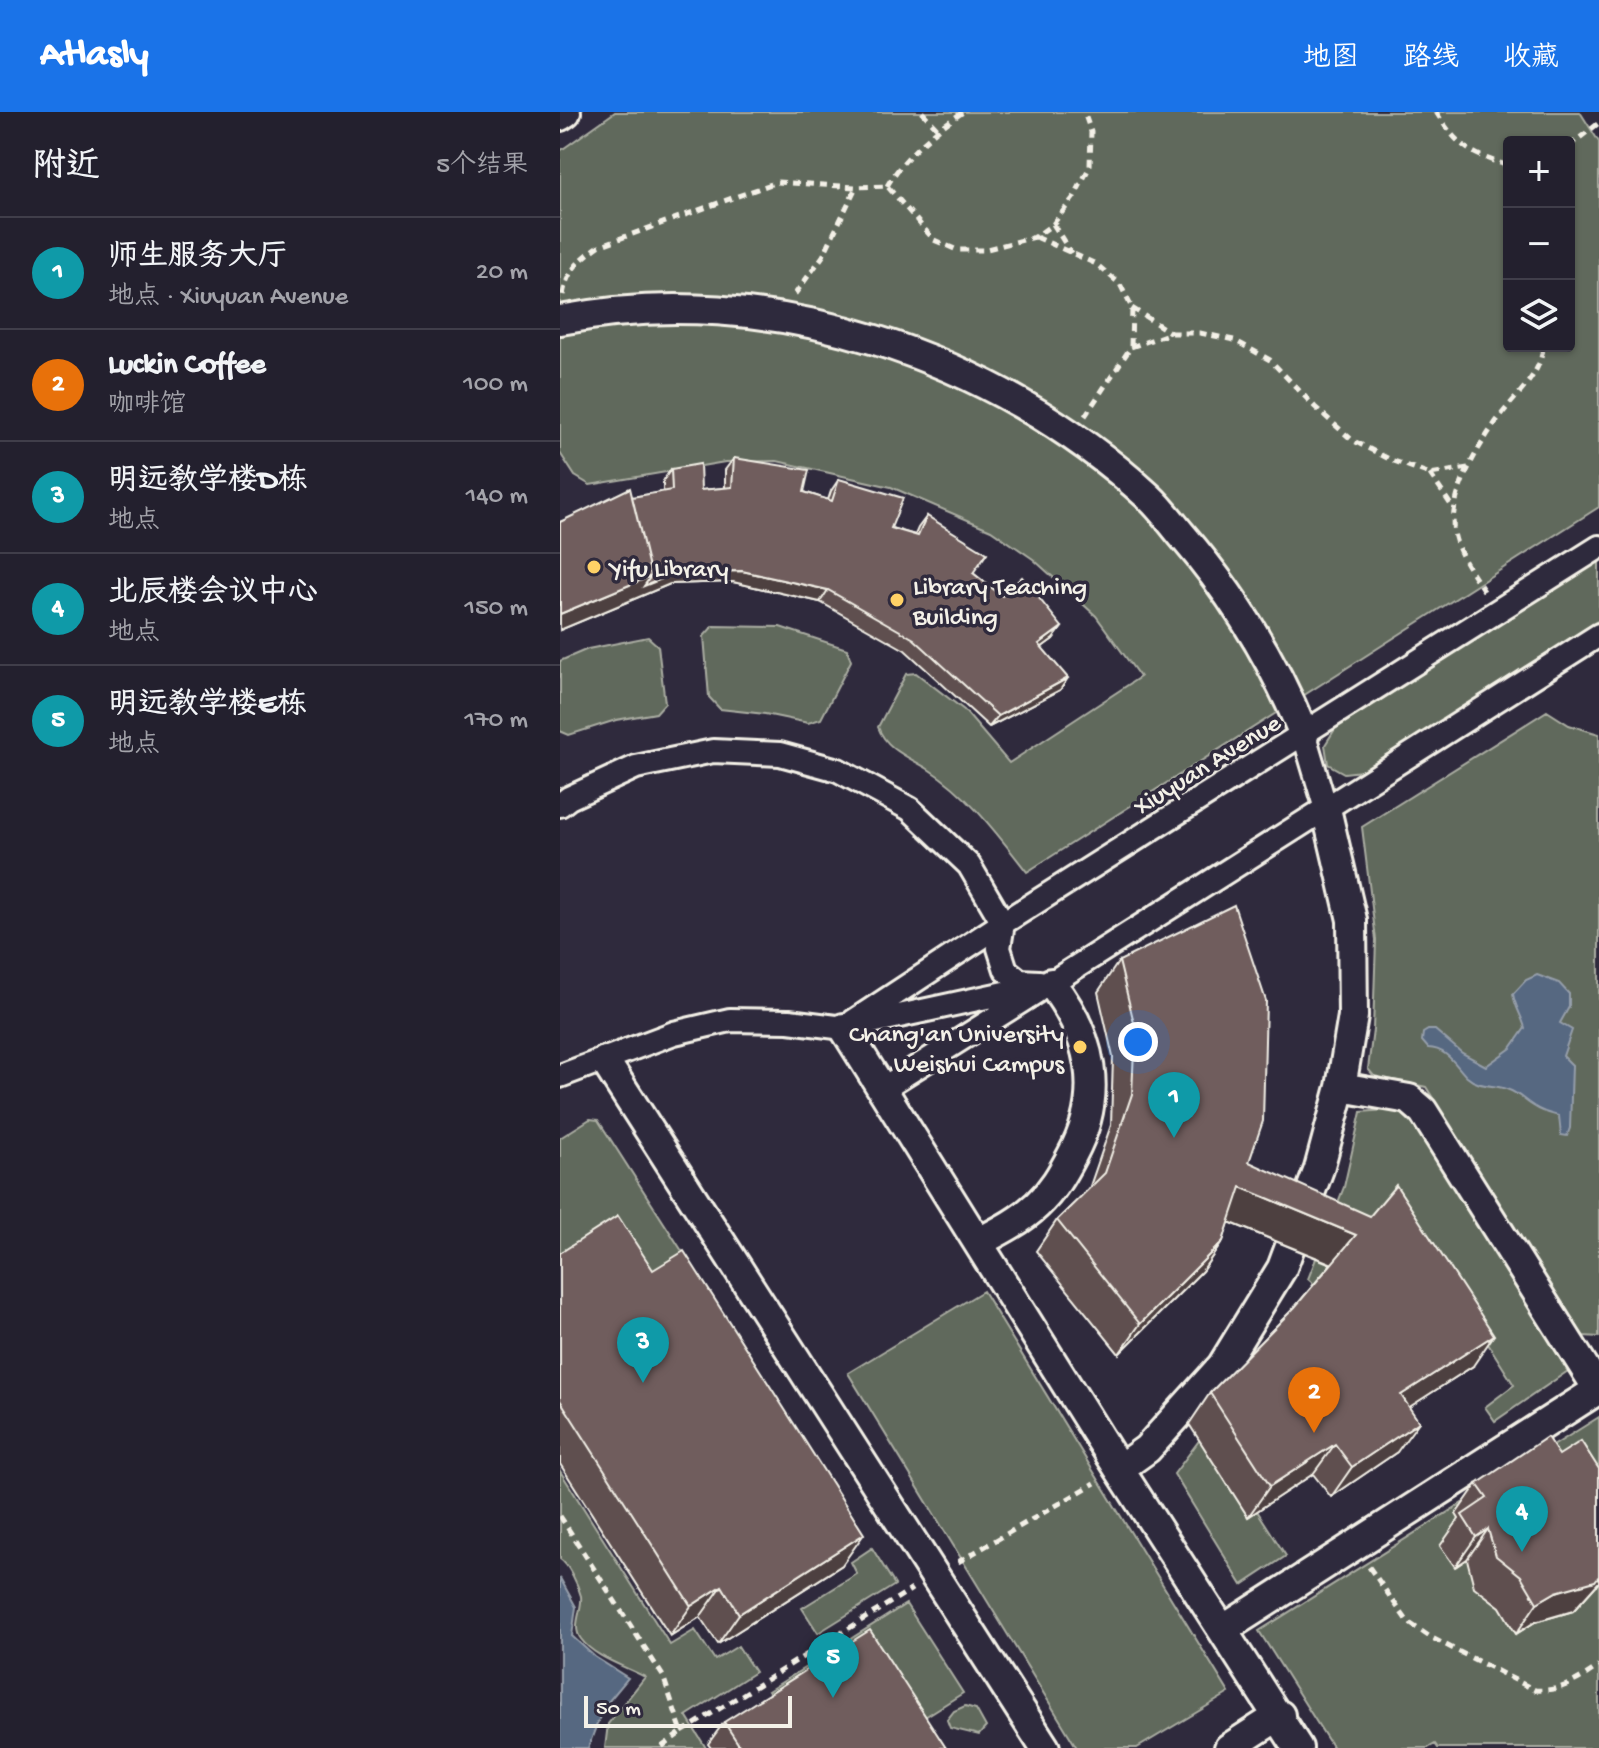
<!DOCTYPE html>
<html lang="zh">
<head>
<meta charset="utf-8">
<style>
	body { margin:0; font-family:"Gochi Hand","LXGW WenKai TC",sans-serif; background:#2f2d3a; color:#f1f3f6 }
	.controls { position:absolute; right:24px; top:24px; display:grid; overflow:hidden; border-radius:8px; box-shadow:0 2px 6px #0004 }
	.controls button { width:72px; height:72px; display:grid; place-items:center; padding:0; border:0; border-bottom:2px solid #403e4a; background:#23202e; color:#f1f3f6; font:40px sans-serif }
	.scale { position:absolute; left:24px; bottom:20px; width:208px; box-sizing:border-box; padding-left:8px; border:4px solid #f4f1e8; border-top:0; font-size:22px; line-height:28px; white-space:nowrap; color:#f4f1e8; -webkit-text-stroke:6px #2f2a3d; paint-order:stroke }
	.you { position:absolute; left:578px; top:930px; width:28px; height:28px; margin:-20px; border:6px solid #fff; border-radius:50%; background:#1a73e8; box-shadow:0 0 0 12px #1a73e833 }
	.badge { display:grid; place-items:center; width:52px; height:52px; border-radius:50%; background:#1a73e8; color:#fff; font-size:26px; font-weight:700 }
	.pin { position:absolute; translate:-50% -66px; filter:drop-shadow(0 2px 4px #0008) }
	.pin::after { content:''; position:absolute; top:42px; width:28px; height:24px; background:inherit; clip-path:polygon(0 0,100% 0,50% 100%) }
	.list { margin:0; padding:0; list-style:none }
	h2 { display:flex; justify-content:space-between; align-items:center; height:104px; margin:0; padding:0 32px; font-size:34px }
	h2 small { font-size:26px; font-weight:400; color:#a3a3aa }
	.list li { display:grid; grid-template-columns:52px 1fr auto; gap:24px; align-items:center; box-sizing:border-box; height:112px; padding:0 32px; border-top:2px solid #403e4a }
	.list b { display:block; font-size:30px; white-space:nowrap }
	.list p { margin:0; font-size:26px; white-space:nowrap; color:#a3a3aa }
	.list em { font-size:26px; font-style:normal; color:#a3a3aa }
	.icon { flex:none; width:44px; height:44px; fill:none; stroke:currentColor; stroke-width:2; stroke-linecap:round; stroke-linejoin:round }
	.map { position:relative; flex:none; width:1039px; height:1636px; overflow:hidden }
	header { display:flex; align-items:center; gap:48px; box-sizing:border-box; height:112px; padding:0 40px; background:#1a73e8; color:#fff }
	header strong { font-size:38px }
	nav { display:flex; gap:44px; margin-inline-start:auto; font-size:28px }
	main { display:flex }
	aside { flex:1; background:#23202e }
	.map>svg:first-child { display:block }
	.green { fill:#61695c; stroke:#aaada2; stroke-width:2; fill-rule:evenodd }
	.water { fill:#566781; stroke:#959eaa; stroke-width:2 }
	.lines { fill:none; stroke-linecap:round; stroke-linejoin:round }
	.pedestrian-casing { stroke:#f4f1e8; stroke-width:28 }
	.minor-casing { stroke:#f4f1e8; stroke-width:34 }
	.path { stroke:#f4f1e8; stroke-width:5; stroke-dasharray:8 6; stroke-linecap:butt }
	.pedestrian { stroke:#2f2a3d; stroke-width:22 }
	.minor { stroke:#2f2a3d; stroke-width:28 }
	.wall { fill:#5f5050; stroke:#f4f1e8; stroke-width:2 }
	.shaded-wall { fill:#4e4141; stroke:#f4f1e8; stroke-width:2 }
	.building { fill:#6f5d5d; stroke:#f4f1e8; stroke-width:2 }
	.poi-dot { fill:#ffd166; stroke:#2f2a3d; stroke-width:3 }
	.labels { text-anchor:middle; stroke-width:7; stroke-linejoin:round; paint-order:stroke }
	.poi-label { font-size:26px; fill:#f4f1e8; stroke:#2f2a3d; text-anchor:start }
	.street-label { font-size:26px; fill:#f4f1e8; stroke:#2f2a3d }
</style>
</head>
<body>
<header>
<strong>Atlasly</strong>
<nav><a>地图</a><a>路线</a><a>收藏</a></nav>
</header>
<main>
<aside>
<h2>附近<small>5个结果</small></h2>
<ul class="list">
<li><span class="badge" style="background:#0f9aa8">1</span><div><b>师生服务大厅</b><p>地点 · Xiuyuan Avenue</p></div><em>20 m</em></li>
<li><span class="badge" style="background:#e8710a">2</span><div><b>Luckin Coffee</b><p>咖啡馆</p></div><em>100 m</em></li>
<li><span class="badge" style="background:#0f9aa8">3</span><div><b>明远教学楼D栋</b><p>地点</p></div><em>140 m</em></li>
<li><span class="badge" style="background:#0f9aa8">4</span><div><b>北辰楼会议中心</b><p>地点</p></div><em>150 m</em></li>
<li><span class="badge" style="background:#0f9aa8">5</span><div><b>明远教学楼E栋</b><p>地点</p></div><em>170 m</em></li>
</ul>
</aside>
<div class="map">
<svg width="1039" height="1636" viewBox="0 0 1039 1636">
	<rect width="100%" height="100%" fill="#2f2a3d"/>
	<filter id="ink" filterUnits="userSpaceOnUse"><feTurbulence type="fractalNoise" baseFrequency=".0125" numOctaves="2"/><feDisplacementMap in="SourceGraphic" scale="16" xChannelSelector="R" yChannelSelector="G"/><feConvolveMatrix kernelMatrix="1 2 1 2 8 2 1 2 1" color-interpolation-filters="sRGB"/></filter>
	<g filter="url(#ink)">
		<path class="green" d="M55,0H1020L1039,30V395L467,760C438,723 408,682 368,657C348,645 326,637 318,615L346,562L356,561L404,598L449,651L580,565L536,504L473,447L431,418L331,375L217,349L165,350L30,373L15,364L0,341V39ZM949,30H1009V234H949Z
			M1039,449V508L802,659L784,661L768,652L765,633L775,617Z
			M153,514L220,515L287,537L291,549L261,607L248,611L205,602L160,597L149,585L144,524Z
			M88,525L98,534L105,591L96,601L56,608L9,623L0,619V549L28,537Z
			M987,599L1009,613L1039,622V1225L1023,1224L866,975L814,964L808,957L813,918L816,828L802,715Z
			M838,997L856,1016L1008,1259L935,1309L925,1295L954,1273L849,1107L784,1199L748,1167L784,1075L801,1000Z
			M30,1007L38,1008L129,1150L106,1165L6,1149L0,1140V1026Z
			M423,1179L669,1581L577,1636H517L288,1261Z
			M659,1302L676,1366L726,1444L682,1473L614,1362Z
			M1039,1305V1636H878L875,1632L868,1636H773L699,1519Z
			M0,1359L110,1533L135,1518L155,1548L178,1534L195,1560L126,1604L146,1636H45L48,1612L85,1565C65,1554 35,1546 21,1527C11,1514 23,1498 21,1484C18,1473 9,1453 0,1447Z
			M312,1436L335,1473L258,1521L242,1496L297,1462L291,1450Z
			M346,1492L403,1581L349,1615L214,1587L208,1579Z
			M405,1594L416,1597L426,1615L419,1623L390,1616L387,1608L394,1599Z"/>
		<path class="water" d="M977,863L999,871L1009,882V895L1000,911L1012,918L1003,944L1012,953L1010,1016L1007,1024L1001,1023L999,1004C991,1002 982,1000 975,995C966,990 958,981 949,978C935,972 919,976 907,965C896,954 887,936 868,936L862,929L863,921L868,918H875L902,941L926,954L951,936L965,916C962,904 955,895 953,882L966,868Z
			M0,1466L16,1495L12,1524L35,1545L68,1566L43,1596L28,1636H0Z"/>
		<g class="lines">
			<defs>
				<path id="pedestrian" d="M744,623L766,697
					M0,693L9,686L76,655L153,639L220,642L278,658L350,697L409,753L443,811L439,836L446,858L460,869L479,870
					M294,909L443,811L1039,435
					M0,964L114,921L170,908L229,909L284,916L491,871L1039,523
					M322,977L476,880"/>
				<path id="minor" d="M0,4L6,0
					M0,208C209,167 434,243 589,385C601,396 611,410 621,422C673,482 714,549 744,623
					M284,916L559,1357L738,1636
					M45,949L485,1636
					M781,975L849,987L863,999L1038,1277
					M419,1130C440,1119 460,1109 477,1093C493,1078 502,1062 512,1043C545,982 532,924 491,871
					M559,1357L587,1337L662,1254L722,1156L759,1057L781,975L793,904L792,808L766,697
					M664,1517L1039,1277
					M669,1636L720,1603"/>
			</defs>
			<use href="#pedestrian" class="pedestrian-casing"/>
			<use href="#minor" class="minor-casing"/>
			<path class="path" d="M362,0L378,17
				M876,0C898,35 910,42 949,54
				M1009,34L1039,11
				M327,74C346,42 373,20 403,0
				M493,112L511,141
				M476,125L536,152L560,172L572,196L571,235L525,304
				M235,182L263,144L296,75
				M3,183C7,159 19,148 39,134L217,70L296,75L327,74L374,128L397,138H423L475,125L493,112L514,85L530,54L531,20L524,0
				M572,196L611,221
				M571,235L611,221H640L674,228L710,248L755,295L792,328L831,348L870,362L908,356
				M870,362L893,396
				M924,479C913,462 900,445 895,425C884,386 925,321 950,292C964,276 982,257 983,234
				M0,1404L103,1564L122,1620L100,1636
				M398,1450L535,1371
				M809,1455L848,1510L870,1525L975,1578C1001,1580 1018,1568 1039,1554
				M122,1620L352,1477"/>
			<use href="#pedestrian" class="pedestrian"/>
			<use href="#minor" class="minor"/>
		</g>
		<path class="wall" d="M174,346L244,380L268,388L271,379L279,367L331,416L355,423L358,416L367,404L413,461L442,484L502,515L493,527L482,535L500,578L429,615L345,538L260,490L173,470L110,472L0,518V410L72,385L103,380V369L111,357L141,378L165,376V358Z
			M559,849L689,1050L913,1254L849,1295L837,1340L771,1385L753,1362L688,1405L629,1312L650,1281L735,1195L771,1152L669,1110L663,1129L642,1159L559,1242L476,1139L497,1108L529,1077L551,1013L553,945L538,880Z
			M0,1141L282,1453L158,1532L140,1505L110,1524L0,1352Z
			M917,1372L1039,1470L1013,1499L975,1510L956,1522L940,1495L914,1475L907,1447L895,1455L880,1434L899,1407L896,1402Z
			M164,1610L386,1636H151L148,1632Z"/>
		<path class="shaded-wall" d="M182,459L268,478L260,490L173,470L110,472L0,518V502L91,464L119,460Z
			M502,515L493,527L470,544L479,532Z
			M508,566L500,578L429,615L438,604Z
			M681,1075L796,1123L775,1153L659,1106Z
			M663,1129L642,1159L559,1242L580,1212Z
			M934,1223L913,1254L820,1314L841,1283Z
			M859,1310L837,1340L771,1385L792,1355Z
			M775,1332L753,1362L688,1405L710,1374Z
			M928,1417L907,1447L895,1455L916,1425Z
			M304,1422L282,1453L158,1532L179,1502Z
			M1039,1464V1470L1013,1499L975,1510L956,1522L977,1491L996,1480Z
			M162,1474L140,1505L110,1524L131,1494Z"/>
		<path class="building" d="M174,346L249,358L244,380L272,389L279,367L343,386L331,416L358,424L367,404L427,441L413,461L442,484L462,465L502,515L479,532L508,566L438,604L354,527L268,478L182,459L119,460L84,474L91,464L72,385L112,378L111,357L140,352L141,378L172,375Z
			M70,376L91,464L0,502V410Z
			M674,793L706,889L703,1009L689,1050L810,1104L836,1073L934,1223L841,1283L859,1310L792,1355L775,1332L710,1374L650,1281L735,1195L796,1123L681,1075L663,1129L580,1212L497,1108L545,1061L572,982L575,915L559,849Z
			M58,1104L93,1158L124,1139L304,1422L179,1502L162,1474L131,1494L0,1288V1141Z
			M987,1325L999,1343L1021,1329L1039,1357V1464L1035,1469L996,1480L977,1491L961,1464L936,1444L928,1417L916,1425L902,1403L927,1386L917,1372Z
			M310,1518L386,1636H181L164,1610Z"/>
	</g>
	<g class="poi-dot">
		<circle cx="34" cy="455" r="8"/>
		<circle cx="337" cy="488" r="8"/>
		<circle cx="520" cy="935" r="8"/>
	</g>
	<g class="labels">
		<g class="poi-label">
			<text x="50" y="464">Yifu Library</text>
			<text x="353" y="482">Library Teaching<tspan x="353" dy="30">Building</tspan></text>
			<text x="504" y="929" text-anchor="end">Chang'an University<tspan x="504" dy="30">Weishui Campus</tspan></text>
		</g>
		<g class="street-label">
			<text transform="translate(646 651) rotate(-32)" y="9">Xiuyuan Avenue</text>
		</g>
	</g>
</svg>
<div class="controls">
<button>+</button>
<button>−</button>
<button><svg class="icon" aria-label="layers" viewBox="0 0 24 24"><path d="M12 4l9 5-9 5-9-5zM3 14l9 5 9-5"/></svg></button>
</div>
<div class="scale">50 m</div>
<div class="you"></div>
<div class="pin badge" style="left:614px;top:1026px;background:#0f9aa8">1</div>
<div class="pin badge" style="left:754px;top:1321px;background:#e8710a">2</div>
<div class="pin badge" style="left:83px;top:1271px;background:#0f9aa8">3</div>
<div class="pin badge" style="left:962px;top:1440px;background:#0f9aa8">4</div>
<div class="pin badge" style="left:273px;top:1586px;background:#0f9aa8">5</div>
</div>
</main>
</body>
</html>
